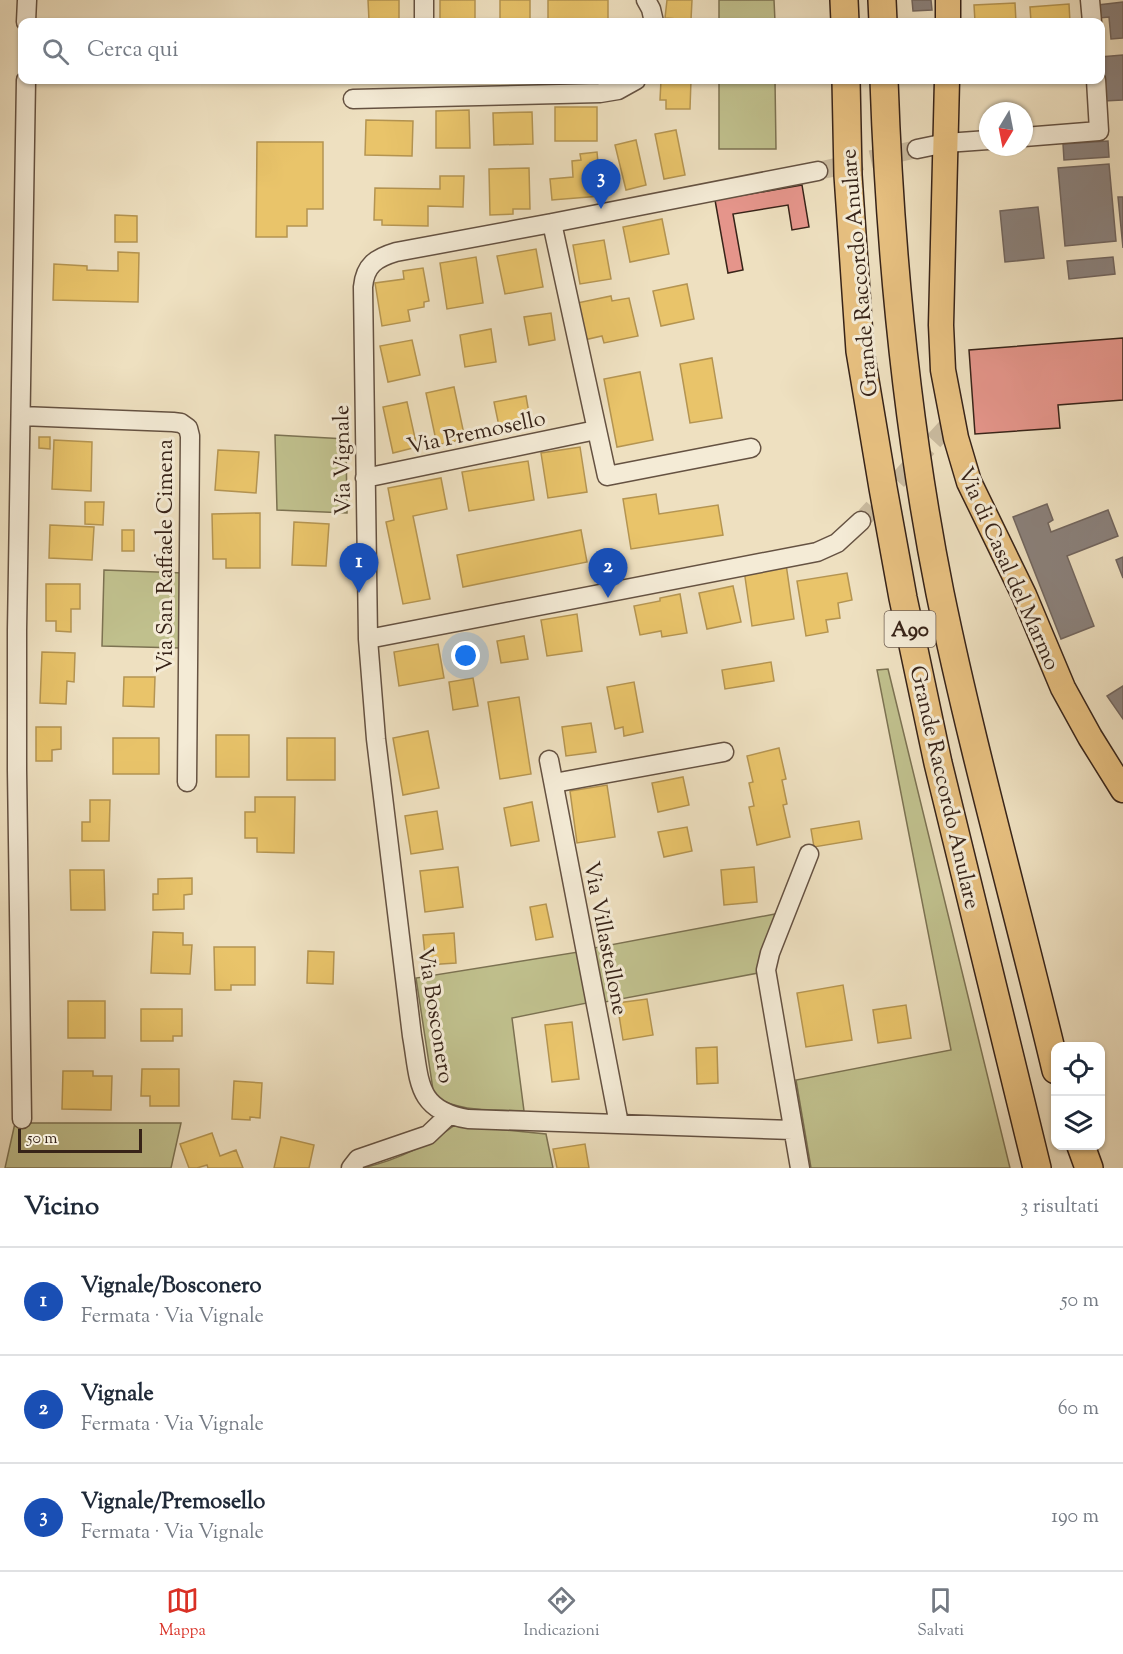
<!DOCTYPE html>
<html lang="it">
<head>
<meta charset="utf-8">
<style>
	body { margin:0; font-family:"Sorts Mill Goudy",serif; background:#f2f2f3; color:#1f2937 }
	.controls { position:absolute; right:18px; bottom:18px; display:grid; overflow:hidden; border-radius:12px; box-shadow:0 2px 4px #0004 }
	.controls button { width:54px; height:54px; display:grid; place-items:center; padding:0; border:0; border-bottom:2px solid #e0e1e3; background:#fff; color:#1f2937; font:30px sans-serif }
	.compass { position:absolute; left:979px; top:102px; width:54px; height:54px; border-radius:50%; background:#fff; box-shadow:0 2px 4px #0004; rotate:190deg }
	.scale { position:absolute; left:18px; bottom:15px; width:124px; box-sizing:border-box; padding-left:6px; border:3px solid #372318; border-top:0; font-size:16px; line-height:21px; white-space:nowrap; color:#372318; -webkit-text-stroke:4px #f4ebd6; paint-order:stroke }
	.you { position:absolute; left:466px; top:656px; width:21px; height:21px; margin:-15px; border:4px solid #fff; border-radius:50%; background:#1a73e8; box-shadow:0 0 0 9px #1a73e833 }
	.badge { display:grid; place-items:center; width:39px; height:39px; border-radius:50%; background:#d93025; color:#fff; font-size:20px; font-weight:700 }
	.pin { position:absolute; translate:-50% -50px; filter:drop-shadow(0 2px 3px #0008) }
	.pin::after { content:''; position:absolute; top:32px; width:21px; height:18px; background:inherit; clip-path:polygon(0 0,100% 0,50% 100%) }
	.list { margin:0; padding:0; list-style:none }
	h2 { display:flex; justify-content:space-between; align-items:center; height:78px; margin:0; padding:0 24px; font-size:26px }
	h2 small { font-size:20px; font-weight:400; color:#747a83 }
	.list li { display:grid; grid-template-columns:39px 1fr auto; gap:18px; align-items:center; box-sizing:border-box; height:108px; padding:0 24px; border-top:2px solid #e0e1e3 }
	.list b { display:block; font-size:22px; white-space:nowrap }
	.list p { margin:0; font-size:20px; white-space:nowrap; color:#747a83 }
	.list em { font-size:20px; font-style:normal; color:#747a83 }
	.icon { flex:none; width:33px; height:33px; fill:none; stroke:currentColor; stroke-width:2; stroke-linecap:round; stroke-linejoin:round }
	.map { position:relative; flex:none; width:1123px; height:1168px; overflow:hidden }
	.search { position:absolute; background:#fff; box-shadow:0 2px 4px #0004; left:18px; right:18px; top:18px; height:66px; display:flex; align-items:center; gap:15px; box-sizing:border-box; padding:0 21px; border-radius:12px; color:#747a83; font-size:22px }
	.sheet { height:402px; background:#fff }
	nav { display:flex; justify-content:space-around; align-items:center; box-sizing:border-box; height:84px; border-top:2px solid #e0e1e3; background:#fff; font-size:16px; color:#747a83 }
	nav a { display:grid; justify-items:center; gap:3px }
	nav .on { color:#d93025 }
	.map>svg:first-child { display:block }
	.green { fill:#c0c08d; stroke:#7c7252; stroke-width:1.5 }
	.homes { fill:#e9c46a; stroke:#b49451; stroke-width:1.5 }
	.industry { fill:#8a817c; stroke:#71655e; stroke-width:1.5 }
	.building { fill:#e5958b; stroke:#372318; stroke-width:1.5 }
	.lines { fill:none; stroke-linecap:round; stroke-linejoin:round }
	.minor-tunnel { stroke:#c9ba9e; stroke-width:18; stroke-dasharray:18 9; stroke-linecap:butt }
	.minor-casing { stroke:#655242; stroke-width:21 }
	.major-casing { stroke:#372318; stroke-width:27 }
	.highway-casing { stroke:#372318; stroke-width:30 }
	.minor { stroke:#f4ebd6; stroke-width:18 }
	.major { stroke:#e7c080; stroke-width:24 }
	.highway { stroke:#e7c080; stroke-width:27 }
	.labels { text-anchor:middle; stroke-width:6; stroke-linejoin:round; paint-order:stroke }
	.shield { fill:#f4ebd6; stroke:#705f51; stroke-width:1.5 }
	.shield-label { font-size:21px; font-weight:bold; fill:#372318 }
	.street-label { font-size:22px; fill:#372318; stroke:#f4ebd6 }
</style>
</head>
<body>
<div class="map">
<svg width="1123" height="1168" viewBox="0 0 1123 1168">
	<rect width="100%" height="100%" fill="#eee0c0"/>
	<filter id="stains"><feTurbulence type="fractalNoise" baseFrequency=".00333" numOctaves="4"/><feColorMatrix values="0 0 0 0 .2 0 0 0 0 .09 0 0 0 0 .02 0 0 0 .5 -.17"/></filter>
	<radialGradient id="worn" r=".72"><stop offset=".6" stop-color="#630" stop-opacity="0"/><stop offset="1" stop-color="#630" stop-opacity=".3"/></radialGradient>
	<path class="green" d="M719,0H774L775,22H719Z
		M719,80H775L776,149H719Z
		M275,435L346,439L347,513L277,510Z
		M104,570L183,573L180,648L102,646Z
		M888,669L1010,1168H811L796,1080L951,1050L877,670Z
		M775,914L758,973L605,1002L594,948Z
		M578,952L587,1003L512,1018L524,1111C494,1109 460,1113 434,1096L416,978Z
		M15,1123H181L171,1168H5Z
		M455,1125L546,1134L553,1168H363C397,1160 427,1146 455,1125Z"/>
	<path class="homes" d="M368,0H399V20L369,21Z
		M440,0H475V22H440Z
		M500,0H530V19H500Z
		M548,0H608V19H548Z
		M667,0H692L691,20L665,18Z
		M1015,3L1016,22H975L974,5Z
		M1069,4L1070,22H1031L1030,7Z
		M661,80H691L690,109H666V100H660Z
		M555,107H597V141H555Z
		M469,110L470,148H436V111Z
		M532,112L533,144L494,145L493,113Z
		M366,120L413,121L412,156L365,155Z
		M676,130L685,175L664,179L655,134Z
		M636,140L646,185L626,190L615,145Z
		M257,142H323V209H307V226H287V237H256Z
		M597,152L601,196L552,200L550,179L573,177L572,161L581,160L580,154Z
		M529,168L530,209H513V214L490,215L489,169Z
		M440,176H464L463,207L428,206V226L382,225V220H374L375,188L440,189Z
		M115,215L137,216V242H115Z
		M662,219L669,254L630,262L623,227Z
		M604,240L611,279L580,284L573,245Z
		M536,249L543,287L505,294L497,256Z
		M118,252L139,253L138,302L53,300L54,264L87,266V270L118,271Z
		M476,257L483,303L447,309L440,263Z
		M423,268L429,301L424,302V307L408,310L410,321L382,326L375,283L404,279L403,271Z
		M687,284L694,319L661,326L653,291Z
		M611,296L612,301L629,298L638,336L604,343L602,336L584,340L577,303Z
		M551,313L555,340L529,345L524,317Z
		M491,329L496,362L465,367L460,335Z
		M412,340L420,375L388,382L380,346Z
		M712,358L722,418L690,423L680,364Z
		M640,372L653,440L617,447L604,379Z
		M454,387L465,439L437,445L426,393Z
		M526,396L531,425L500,431L494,402Z
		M407,402L417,447L393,453L383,407Z
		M39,437H50V449L39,448Z
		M54,440L92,442L91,491L52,489Z
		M580,447L587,492L548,498L541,453Z
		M218,450L259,452L256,493L215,490Z
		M528,461L534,500L469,511L462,472Z
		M441,478L447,509L413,516L430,599L403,604L386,522L394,520L388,488Z
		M656,494L659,514L718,505L723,535L631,549L623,499Z
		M85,502H104L103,525L85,524Z
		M260,513V568H226V559H213L212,514Z
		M294,522L329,524L326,566L292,565Z
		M50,525L94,527L92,560L49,558Z
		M122,530H134V551H122Z
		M581,530L587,562L463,587L457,555Z
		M786,564L794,619L752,626L744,570Z
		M847,573L852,600L838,603L840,618L826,620L828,632L806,636L797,581Z
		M46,584H80V609H71V632L56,631V621H46Z
		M733,586L741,622L707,629L699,593Z
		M680,594L687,633L662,637L661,631L640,635L634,606L660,601V598Z
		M577,614L582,651L547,656L541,620Z
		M524,636L528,659L501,663L497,641Z
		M438,644L444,678L399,686L394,652Z
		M42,652L75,653L74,682L67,681L66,704L40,703Z
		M771,662L774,681L725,689L722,670Z
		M124,677H155L154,707L123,706Z
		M473,678L478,706L453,710L449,682Z
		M634,682L643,732L624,736L623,727L615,729L607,687Z
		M519,697L531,774L500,779L488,702Z
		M591,723L596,752L566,756L562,727Z
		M36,727H61V749L52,750V761H36Z
		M428,731L439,788L403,795L393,738Z
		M216,735H249V777H216Z
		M113,738H159V774H113Z
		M287,738H335V780H287Z
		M779,748L786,779L782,780L787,804L783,805L790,837L757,845L749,807L754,806L749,783L753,782L747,756Z
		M683,777L689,805L658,812L652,783Z
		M607,785L615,837L577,843L570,791Z
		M255,797H295L294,853L257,852V838H245V812H255Z
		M90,800H110L109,841H82V822H90Z
		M532,802L539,841L511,846L504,808Z
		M437,811L443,849L411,854L405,816Z
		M859,821L862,839L814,847L811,829Z
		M687,827L692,851L664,857L658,832Z
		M458,867L463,907L425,912L420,871Z
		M754,867L757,902L724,905L721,870Z
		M70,870H104L105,910H71Z
		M192,878V894L184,895V909L153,910V894H158V879Z
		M546,904L553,937L536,940L530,907Z
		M153,932L183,933V945H192L190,974L151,973Z
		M454,933L456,963L426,965L423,935Z
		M214,947H255V985H231V990H215Z
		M308,951L334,952L333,984L307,983Z
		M843,985L852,1040L806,1047L797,993Z
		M647,999L653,1035L623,1040L617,1003Z
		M68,1001H105V1038H68Z
		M906,1005L911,1038L878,1043L873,1010Z
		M141,1009H182V1036H173V1041H141Z
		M572,1022L579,1079L552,1082L545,1025Z
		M717,1047L718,1083L697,1084L696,1048Z
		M142,1069H179V1106H150V1096H141Z
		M63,1071H93V1076H112L111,1110L62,1109Z
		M234,1081L262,1083L260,1118L250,1117V1120L232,1119Z
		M212,1133L220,1156L236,1150L243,1168H208L207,1165L197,1168H189L180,1144Z
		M281,1137L314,1145L309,1168H274Z
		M585,1144L589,1168H557L553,1149Z"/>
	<path class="industry" d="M912,0H931L932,10L913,11Z
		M1123,2V38L1111,39L1109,17L1099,18L1098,5Z
		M1123,55V100L1104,101L1100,57Z
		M1108,141L1109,157L1064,160L1063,144Z
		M1109,164L1116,241L1065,246L1058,168Z
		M1118,197H1123V248Z
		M1038,207L1044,258L1005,262L1000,211Z
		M1113,257L1115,274L1069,279L1067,261Z
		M1047,504L1053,520L1048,523L1051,532L1108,510L1118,536L1067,556L1094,626L1061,639L1013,517Z
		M1123,557V578L1116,560Z
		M1123,686V719L1107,696Z"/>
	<path class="building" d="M802,185L809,227L792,230L788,205L733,214L743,270L728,273L715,200Z
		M1123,338V400L1058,405L1060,428L975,434L969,350Z"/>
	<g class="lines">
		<path class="minor-tunnel" d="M818,171L917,149
			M861,521L952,421"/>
		<defs>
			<path id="minor" d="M424,0V22
				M646,0L651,9L654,22
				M1090,0L1092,22
				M26,22L27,0
				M353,99L600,93L618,90L636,80
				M1024,137L1099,131L1096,80
				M917,149L946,143L988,140
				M818,171L552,223L396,252C376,258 365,265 363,287L368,639L817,552L837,543L861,521
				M552,223L607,476L751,448
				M21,416L173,422L181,423L188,428L190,436L187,782
				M365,478L596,430
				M368,639L376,739L412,1036C420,1080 415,1110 468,1119L792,1130
				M549,760L619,1124
				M554,783L724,752
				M22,1119L17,770V630L26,80
				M351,1168L358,1159L428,1135L449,1115
				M800,1168L766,970L770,953L809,854"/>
			<path id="major" d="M948,22V0
				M947,80L941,325L943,370L956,438L969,482L1024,595L1063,688L1090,737L1123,790"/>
			<path id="highway" d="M844,0L845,22
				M882,0L883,22
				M846,80L848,175L860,351L883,488L903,598L938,763L1037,1168
				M884,80C890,252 906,423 940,593C973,753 1018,911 1056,1070
				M1081,1146L1089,1168"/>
		</defs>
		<use href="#minor" class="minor-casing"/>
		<use href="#major" class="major-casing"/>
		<use href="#highway" class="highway-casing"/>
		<use href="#minor" class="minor"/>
		<use href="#major" class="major"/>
		<use href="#highway" class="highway"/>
	</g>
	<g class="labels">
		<rect class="shield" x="884.5" y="611" width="51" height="36" rx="4.5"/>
		<g class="shield-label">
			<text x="910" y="636">A90</text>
		</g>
		<g class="street-label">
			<text transform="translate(858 273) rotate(-95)" y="8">Grande Raccordo Anulare</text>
			<text transform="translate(476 431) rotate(-12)" y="8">Via Premosello</text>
			<text transform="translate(341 460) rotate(-91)" y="8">Via Vignale</text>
			<text transform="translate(164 556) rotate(-90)" y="8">Via San Raffaele Cimena</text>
			<text transform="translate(1010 568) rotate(66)" y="8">Via di Casal del Marmo</text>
			<text transform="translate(946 787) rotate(77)" y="8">Grande Raccordo Anulare</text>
			<text transform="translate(607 938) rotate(79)" y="8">Via Villastellone</text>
			<text transform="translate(437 1015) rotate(81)" y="8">Via Bosconero</text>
		</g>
	</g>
	<rect width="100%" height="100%" filter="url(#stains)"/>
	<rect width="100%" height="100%" fill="url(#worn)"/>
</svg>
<div class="controls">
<button><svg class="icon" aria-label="locate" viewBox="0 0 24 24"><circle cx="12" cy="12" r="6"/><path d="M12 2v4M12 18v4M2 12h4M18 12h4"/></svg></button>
<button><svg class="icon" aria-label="layers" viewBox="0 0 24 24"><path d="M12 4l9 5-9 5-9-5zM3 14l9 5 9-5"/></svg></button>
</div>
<svg class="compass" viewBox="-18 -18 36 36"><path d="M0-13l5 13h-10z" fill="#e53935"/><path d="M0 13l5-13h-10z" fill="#747a83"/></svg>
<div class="scale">50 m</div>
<div class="you"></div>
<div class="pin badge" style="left:359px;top:593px;background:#1a4fb4">1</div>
<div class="pin badge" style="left:608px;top:598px;background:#1a4fb4">2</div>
<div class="pin badge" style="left:601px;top:209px;background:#1a4fb4">3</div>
<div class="search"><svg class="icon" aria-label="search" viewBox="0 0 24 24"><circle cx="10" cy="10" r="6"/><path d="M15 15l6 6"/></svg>Cerca qui</div>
</div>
<section class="sheet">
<h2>Vicino<small>3 risultati</small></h2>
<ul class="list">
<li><span class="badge" style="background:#1a4fb4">1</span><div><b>Vignale/Bosconero</b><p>Fermata · Via Vignale</p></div><em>50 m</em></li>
<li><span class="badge" style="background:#1a4fb4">2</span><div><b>Vignale</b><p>Fermata · Via Vignale</p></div><em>60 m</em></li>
<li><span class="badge" style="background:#1a4fb4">3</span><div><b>Vignale/Premosello</b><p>Fermata · Via Vignale</p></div><em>190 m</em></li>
</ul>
</section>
<nav>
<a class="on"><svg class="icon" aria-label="map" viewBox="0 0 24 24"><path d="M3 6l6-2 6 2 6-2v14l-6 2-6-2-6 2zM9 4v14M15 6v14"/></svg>Mappa</a>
<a><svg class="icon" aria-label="directions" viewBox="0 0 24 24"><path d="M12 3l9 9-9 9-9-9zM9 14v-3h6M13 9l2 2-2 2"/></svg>Indicazioni</a>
<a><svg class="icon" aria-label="saved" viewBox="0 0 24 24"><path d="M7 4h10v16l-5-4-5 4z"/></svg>Salvati</a>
</nav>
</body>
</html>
